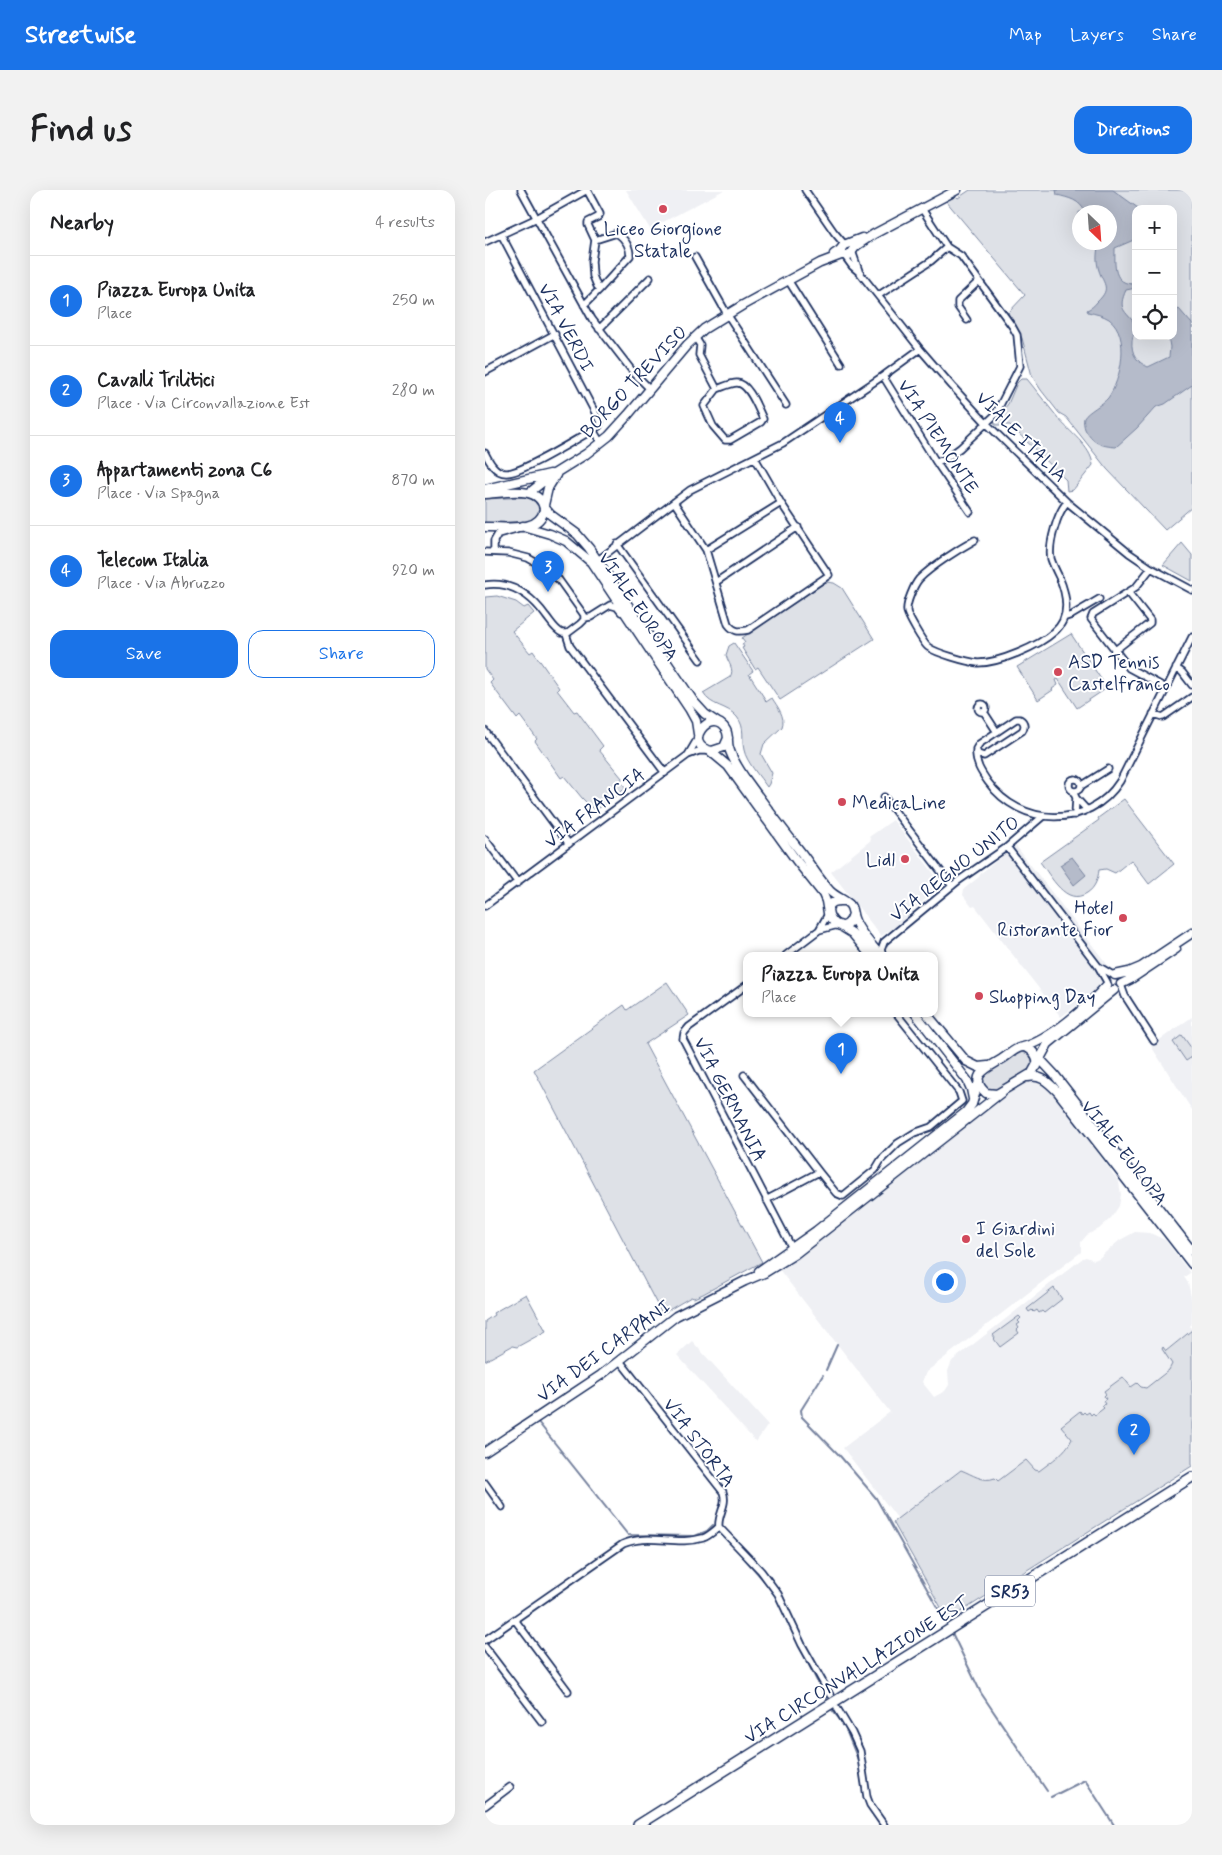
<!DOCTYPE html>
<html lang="en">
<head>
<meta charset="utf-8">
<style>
	body { margin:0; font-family:Mynerve,sans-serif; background:#f2f2f2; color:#202124 }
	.controls { position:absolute; right:15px; top:15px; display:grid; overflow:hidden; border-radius:10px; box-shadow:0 5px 20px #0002 }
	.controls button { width:45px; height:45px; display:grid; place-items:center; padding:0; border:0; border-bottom:1px solid #e0e0e0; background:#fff; color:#202124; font:25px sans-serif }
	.compass { position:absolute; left:587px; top:15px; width:45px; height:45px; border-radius:50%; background:#fff; box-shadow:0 5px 20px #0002; rotate:155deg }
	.you { position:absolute; left:459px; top:1091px; width:18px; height:18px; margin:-12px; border:4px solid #fff; border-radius:50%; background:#1a73e8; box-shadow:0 0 0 8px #1a73e833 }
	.badge { display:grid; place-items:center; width:32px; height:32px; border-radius:50%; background:#1a73e8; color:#fff; font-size:16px; font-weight:700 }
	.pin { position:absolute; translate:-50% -41px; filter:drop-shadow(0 1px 2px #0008) }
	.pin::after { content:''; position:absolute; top:26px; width:18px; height:15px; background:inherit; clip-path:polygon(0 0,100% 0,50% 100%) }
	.popup { position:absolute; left:258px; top:762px; width:195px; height:65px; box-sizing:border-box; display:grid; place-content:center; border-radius:10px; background:#fff; filter:drop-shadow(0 1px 4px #0005); font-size:16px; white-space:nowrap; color:#757577 }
	.popup b { font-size:19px; color:#202124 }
	.popup::after { content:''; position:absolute; left:50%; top:100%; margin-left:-10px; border:10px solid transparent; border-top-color:#fff }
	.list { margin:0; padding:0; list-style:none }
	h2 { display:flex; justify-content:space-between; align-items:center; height:65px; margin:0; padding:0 20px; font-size:21px }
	h2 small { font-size:16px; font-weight:400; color:#757577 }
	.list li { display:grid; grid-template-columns:32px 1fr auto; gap:15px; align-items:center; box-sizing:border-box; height:90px; padding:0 20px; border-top:1px solid #e0e0e0 }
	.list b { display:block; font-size:19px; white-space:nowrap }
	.list p { margin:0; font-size:16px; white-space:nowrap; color:#757577 }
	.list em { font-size:16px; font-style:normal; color:#757577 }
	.actions { display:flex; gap:10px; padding:15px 20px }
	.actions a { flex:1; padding:11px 0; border:1px solid #1a73e8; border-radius:15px; text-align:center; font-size:18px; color:#1a73e8 }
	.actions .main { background:#1a73e8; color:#fff }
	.icon { flex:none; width:28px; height:28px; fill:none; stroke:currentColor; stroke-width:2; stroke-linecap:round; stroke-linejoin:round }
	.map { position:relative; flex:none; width:707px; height:1635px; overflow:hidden; border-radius:15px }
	header { display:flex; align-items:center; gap:30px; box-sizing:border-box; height:70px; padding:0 25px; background:#1a73e8; color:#fff }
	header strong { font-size:24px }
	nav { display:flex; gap:28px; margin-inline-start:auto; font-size:18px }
	.intro { display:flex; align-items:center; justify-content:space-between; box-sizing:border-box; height:120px; padding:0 30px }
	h1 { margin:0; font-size:35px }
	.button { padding:12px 22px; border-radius:15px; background:#1a73e8; color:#fff; font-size:18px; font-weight:700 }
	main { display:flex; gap:30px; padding:0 30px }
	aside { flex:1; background:#fff; border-radius:15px; box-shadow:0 5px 20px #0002 }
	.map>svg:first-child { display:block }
	.built { fill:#eff0f4 }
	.green { fill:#dee1e7; stroke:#7c88a2; fill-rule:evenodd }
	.water { fill:#b5bbca; stroke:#77839f }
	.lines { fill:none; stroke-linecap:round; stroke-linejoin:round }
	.stream { stroke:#77839f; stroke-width:2 }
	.street-casing { stroke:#1b2f5e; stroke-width:9 }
	.secondary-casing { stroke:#1b2f5e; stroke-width:11 }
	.primary-casing { stroke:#1b2f5e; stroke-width:12 }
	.street { stroke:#fff; stroke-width:5.5 }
	.secondary { stroke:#fff; stroke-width:8 }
	.primary { stroke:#fff; stroke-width:9 }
	.poi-dot { fill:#d1495b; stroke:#fff; stroke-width:2 }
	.labels { text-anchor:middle; stroke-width:4; stroke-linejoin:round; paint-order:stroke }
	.shield { fill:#fff; stroke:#5f6d8e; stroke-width:1 }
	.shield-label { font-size:18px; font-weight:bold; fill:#1b2f5e }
	.poi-label { font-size:19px; fill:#1b2f5e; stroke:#fff; text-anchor:start }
	.street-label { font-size:19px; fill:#1b2f5e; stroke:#fff }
</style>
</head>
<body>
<header>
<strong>Streetwise</strong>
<nav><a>Map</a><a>Layers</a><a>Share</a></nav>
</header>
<div class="intro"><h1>Find us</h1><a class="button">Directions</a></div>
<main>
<aside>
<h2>Nearby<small>4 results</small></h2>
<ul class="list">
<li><span class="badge">1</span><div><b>Piazza Europa Unita</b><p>Place</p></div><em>250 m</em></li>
<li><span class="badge">2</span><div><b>Cavalli Trilitici</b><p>Place · Via Circonvallazione Est</p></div><em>280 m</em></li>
<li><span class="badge">3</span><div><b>Appartamenti zona C6</b><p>Place · Via Spagna</p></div><em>870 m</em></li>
<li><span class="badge">4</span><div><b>Telecom Italia</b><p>Place · Via Abruzzo</p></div><em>920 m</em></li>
</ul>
<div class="actions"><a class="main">Save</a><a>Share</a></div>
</aside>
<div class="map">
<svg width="707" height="1635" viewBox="0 0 707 1635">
	<rect width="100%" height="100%" fill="#fff"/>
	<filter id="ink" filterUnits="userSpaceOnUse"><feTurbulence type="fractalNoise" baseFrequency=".02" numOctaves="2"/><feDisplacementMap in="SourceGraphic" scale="10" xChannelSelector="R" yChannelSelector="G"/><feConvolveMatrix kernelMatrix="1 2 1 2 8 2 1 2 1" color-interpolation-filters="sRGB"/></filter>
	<g filter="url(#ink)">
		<path class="built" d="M141,0H239L165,39Z
			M408,630L453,689L457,692V694L411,736L396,746L346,682L386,650L384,647Z
			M531,656L625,778L607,805L597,813L593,814L576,827L490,716L487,717L478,705L479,699L494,687L496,683Z
			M707,827V920L666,856Z
			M547,889L557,892L574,908L600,941L607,955L634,992L636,1005L634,1016L626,1028L614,1039L602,1045L596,1052V1062L441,1182L437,1192L449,1207L460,1201L464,1195L463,1181L467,1171L598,1068L601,1067L609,1070L614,1068L635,1050L650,1042L665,1043L680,1050L705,1083L699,1087L703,1093L707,1111V1133L705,1136L707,1140L680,1161L678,1157L687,1174L684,1180L661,1198L656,1197L652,1193L604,1230L581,1256L580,1262L554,1281L550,1280L541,1270L512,1291L496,1289L476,1280L413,1329L358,1258L405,1222L293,1078L529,897Z
			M207,1151L283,1235L271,1252L192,1165Z"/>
		<path class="green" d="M485,0H707V317L680,340L622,279L581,227L574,223L556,200L547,186L537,148L523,123L540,105L461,11L471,6L473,8ZM651,19H688V146H651ZM594,22H624V52H594Z
			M536,189H542L546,194C555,205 564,217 573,228C584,242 606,256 608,275L588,300L582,301L581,290L525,235H511L509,232L523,214L532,193Z
			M45,307C57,313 57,326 45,331L0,333V309Z
			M697,353L707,365V391L678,375Z
			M341,392L349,393L357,398L389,449L295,510L273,477L270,479L257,458L259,457L257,454L260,452L257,448Z
			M12,406L31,412L39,418L43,416L49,423L27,441L45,463L48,461L74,498L72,500L89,522L92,521L118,556L114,560L137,588L136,592L141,598L110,621L97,608L79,586L76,588L50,551L52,549L35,526L32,529L5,493L8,490L0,479V407Z
			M586,444L622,498L592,518L573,489L571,490L573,495L567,499L568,500L553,510L532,477Z
			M249,453L268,481L264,484L280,509L281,512L287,508C292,516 301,527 297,537L279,554L276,564L287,583L284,594L282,597C275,587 261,571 259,560C256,548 261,538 252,527C242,515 226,517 218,503L245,487C250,479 243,473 241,465L244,456Z
			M639,609L689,674L664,694L646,670L630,683L621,679L614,680C613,689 610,698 602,703C581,717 566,686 555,672L614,630L613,628Z
			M182,792L204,825L160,854L277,1072L218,1104L209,1108L206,1107L177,1124L49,880L139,815L142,820Z
			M697,845L707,859V867L701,871L688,852Z
			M536,861L544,863L548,869V873L544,881L529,888L512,900C503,901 498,897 498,888L504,880Z
			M569,1098L577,1109L559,1123L557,1121L554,1123L552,1120L549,1122L547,1120L544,1122L542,1119Z
			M41,1104L61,1141L32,1157L27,1156L0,1171V1131L9,1125L8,1123Z
			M534,1126L536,1128L533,1131L535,1133L532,1135L534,1138L532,1140L534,1143L515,1157L509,1149L510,1148L508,1145Z
			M707,1140V1276L463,1430L408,1332L476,1280C487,1284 498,1293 510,1288L513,1291L541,1270L550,1280L554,1281C567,1271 580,1263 587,1249L576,1236L595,1221L597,1224L599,1222L601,1224L604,1222L606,1225L608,1223L610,1225L619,1218L617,1216L620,1214L618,1211L621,1209L619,1206L621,1204L619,1201L638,1187L646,1197L652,1193L656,1197L661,1198L684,1180L687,1174L677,1159L678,1157L681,1161Z"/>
		<path class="water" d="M571,0H628L653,18L651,19V49L630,58C630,75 627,95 651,94V98L641,100C632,120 640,120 651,135C651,141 647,146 647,151C646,164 652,172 663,177L684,167L685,157L683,146H688V123L694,119L707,134V195L680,214L671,217L652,238L631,257C616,256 607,253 600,239C599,236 598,231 599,228C603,221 617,215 623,208C636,190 646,145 624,129C618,125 610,124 603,122L602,120C606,118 609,116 612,112C628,97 617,94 613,77C611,69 612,61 614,53L624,52V22H600C595,10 584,8 572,5Z
			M587,667L601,685L589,695L575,675Z"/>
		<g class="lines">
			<path class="stream" d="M341,1180L352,1155
				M338,1185L316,1220L317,1227L355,1266L391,1308L460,1431
				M53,1232L143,1345L210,1346L222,1341L228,1335
				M260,1369L288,1401
				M467,1443L496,1503L562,1601
				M316,1459L341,1509
				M347,1520L359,1535L374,1572
				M375,1577L379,1606
				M566,1607L600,1590L629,1635
				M381,1613L395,1635"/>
			<defs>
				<path id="street" d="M36,0L107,129L148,182L165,199
					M320,0L349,42L360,55
					M437,19L462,57L476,66L527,136L532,145L535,176L510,225L475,258L460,269L451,272
					M110,50L132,43C140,49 145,56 145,66L115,99
					M0,52L52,28L102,0
					M367,61L374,81
					M359,65L367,76L375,83L435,159L467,196L502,234L582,312L644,363L666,378L707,400
					M210,67L242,124L301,215
					M303,90L356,174
					M394,105L446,71L462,57
					M99,115L115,99L112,96L108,86L107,71L110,50L103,35V32L113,27L115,24L102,0
					M482,130L473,117V111L494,91
					M114,139L165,88
					M210,147L215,155L214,165L232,199L219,216L228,236L240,250H245L276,232L278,229C273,219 264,193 252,193C246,193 238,197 232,199
					M0,182L70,144
					M398,186L451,272L485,322
					M108,240L116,253
					M0,263C4,271 10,283 21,283C36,284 91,249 108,240L114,236L115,232L17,46
					M189,312L221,360L243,434C249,442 254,442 263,440L344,385L296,313L270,268
					M490,350C474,359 447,376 434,389C429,395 421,413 422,421C422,425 438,453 443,457C451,463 482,472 493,473C514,473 554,456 569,442C586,428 582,405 574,387C571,381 568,375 566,369C563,355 572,323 582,312
					M132,354L215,470
					M221,360L296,313
					M9,361V351L13,344L31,339
					M0,362L23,363L43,368L59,377L74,390L99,425V430L95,434L83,443H77C70,440 66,432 61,426C46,405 27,391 0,395
					M113,370L205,300L298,253L398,186L435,159
					M666,378L651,397L608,424L606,429L644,478L681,498
					M231,392L313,337
					M581,427L587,425L614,409
					M99,428L106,427L125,415L132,417L136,422
					M81,444L85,456L180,583
					M629,461L665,433V430L643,402
					M691,478L697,482L707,495
					M493 518a4 4 0 1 1 8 0a4 4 0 1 1-8 0Z
					M499,522L512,542
					M668,524L678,527L707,507
					M531,529H535C540,532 540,537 537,541L499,566L493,564L491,559L494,554Z
					M0,541L84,654
					M491,561C490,573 496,582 503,592C535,637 604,640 635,591L707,447
					M203,565L213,548
					M584 595a6 6 0 1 1 12 0a6 6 0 1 1-12 0Z
					M596,596L623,579
					M588,601L591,608L602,620
					M399,607L467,696
					M590,625L591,608
					M0,649L33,693
					M522,657L613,776L622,792
					M0,716L203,565L214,561H223
					M334,740L353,735
					M301,765L334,740L343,724
					M398,765L396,760L399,752L473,691L522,657L557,627
					M613,776L628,785
					M262,795L204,837L199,843L198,849L307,1058
					M636,795L640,806L669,851
					M259,885L334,982L281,1010
					M334,982L351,1003L358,1006L390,980L396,970L413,953L429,943L446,937L477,911L474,902L411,823
					M135,1171L238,1302C243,1315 232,1325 234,1337L276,1381L293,1404L317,1455L345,1505
					M0,1293L17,1317
					M30,1430L83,1501
					M0,1450L138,1354C163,1343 192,1356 218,1348C224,1346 229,1341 234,1337
					M0,1457L57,1532
					M352,1518L367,1543L375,1561L382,1607L385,1615L399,1635
					M0,1616L25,1597"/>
				<path id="secondary" d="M349,64L355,60L359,55L377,48
					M0,299L65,284
					M44,303L64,287L101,264L124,246L143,225L202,155L219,139L258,115L335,73L356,65H364L371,56L389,44L472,0
					M0,304C19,303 57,294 59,320C54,344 19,336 0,337
					M59,315L63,298L71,285
					M59,317L66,325L92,344L104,358L209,512L220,524L232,532
					M38,336L65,344L81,351L106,372L205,520L211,531L213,544
					M243,548L239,557L227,561C195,556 226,515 241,540C244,545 242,552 244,558C247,569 254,579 260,588C278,613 296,637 315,661C325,674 334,689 345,701C351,707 358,709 364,714C368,718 367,723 369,728C373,741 386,754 395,765
					M225,561L243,576L311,670L338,704L341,711L343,723
					M358,711C324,709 358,758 368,724
					M354,735L367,743L385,765
					M630,785L644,782L656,777L707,743
					M636,794L646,789L691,759
					M430,823L482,890L486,899L488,909
					M441,823L481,871L493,877L503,876
					M538,857C564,851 604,815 622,795
					M553,867L569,884L707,1061
					M552,876C553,870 552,866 548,862C537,850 527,863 517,869C505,877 481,885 501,903L512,904L547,883L563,854L629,800
					M542,887C556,884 563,892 573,902L707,1074
					M274,1081L331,1041L481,922L487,914L494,891
					M0,1262L116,1185L191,1126L260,1091L279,1083L310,1064L517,902"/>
				<path id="primary" d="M153,1635L707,1287"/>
			</defs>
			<use href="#street" class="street-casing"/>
			<use href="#secondary" class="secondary-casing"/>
			<use href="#primary" class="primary-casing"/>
			<use href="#street" class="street"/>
			<use href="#secondary" class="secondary"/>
			<use href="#primary" class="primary"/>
		</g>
	</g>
	<g class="poi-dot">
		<circle cx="178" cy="19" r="5"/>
		<circle cx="573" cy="482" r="5"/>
		<circle cx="357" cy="612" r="5"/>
		<circle cx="420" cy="669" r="5"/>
		<circle cx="638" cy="728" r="5"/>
		<circle cx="494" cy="806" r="5"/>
		<circle cx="481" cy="1049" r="5"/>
	</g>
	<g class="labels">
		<rect class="shield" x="500" y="1385.5" width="50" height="31" rx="4"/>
		<g class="shield-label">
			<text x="525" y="1407">SR53</text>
		</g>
		<g class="poi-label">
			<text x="178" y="45" text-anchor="middle">Liceo Giorgione<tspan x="178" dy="22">Statale</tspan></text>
			<text x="583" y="478">ASD Tennis<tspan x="583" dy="22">Castelfranco</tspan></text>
			<text x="367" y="619">MedicaLine</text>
			<text x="410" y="676" text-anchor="end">Lidl</text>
			<text x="628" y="724" text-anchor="end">Hotel<tspan x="628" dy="22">Ristorante Fior</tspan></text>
			<text x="504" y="813">Shopping Day</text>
			<text x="491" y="1045">I Giardini<tspan x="491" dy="22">del Sole</tspan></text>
		</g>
		<g class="street-label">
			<text transform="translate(82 137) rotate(62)" y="7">VIA VERDI</text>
			<text transform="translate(148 191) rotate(-47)" y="7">BORGO TREVISO</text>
			<text transform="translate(454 246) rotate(57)" y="7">VIA PIEMONTE</text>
			<text transform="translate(537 246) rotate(45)" y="7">VIALE ITALIA</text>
			<text transform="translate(154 416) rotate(56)" y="7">VIALE EUROPA</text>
			<text transform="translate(109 617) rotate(-37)" y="7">VIA FRANCIA</text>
			<text transform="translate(469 678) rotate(-38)" y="7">VIA REGNO UNITO</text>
			<text transform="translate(246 909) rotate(63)" y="7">VIA GERMANIA</text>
			<text transform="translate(640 962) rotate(52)" y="7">VIALE EUROPA</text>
			<text transform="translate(118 1160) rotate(-36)" y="7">VIA DEI CARPANI</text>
			<text transform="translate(215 1252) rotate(53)" y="7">VIA STORTA</text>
			<text transform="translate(371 1479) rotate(-32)" y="7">VIA CIRCONVALLAZIONE EST</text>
		</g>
	</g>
</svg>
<div class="controls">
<button>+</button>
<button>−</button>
<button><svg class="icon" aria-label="locate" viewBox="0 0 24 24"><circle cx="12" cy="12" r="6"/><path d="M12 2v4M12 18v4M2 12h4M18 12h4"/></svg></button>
</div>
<svg class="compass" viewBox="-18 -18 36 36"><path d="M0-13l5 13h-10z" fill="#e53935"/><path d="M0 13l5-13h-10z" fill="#757577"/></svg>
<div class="you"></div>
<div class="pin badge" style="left:356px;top:884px">1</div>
<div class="popup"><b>Piazza Europa Unita</b>Place</div>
<div class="pin badge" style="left:649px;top:1265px">2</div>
<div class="pin badge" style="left:63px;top:402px">3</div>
<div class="pin badge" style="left:355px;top:253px">4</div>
</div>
</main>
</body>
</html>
